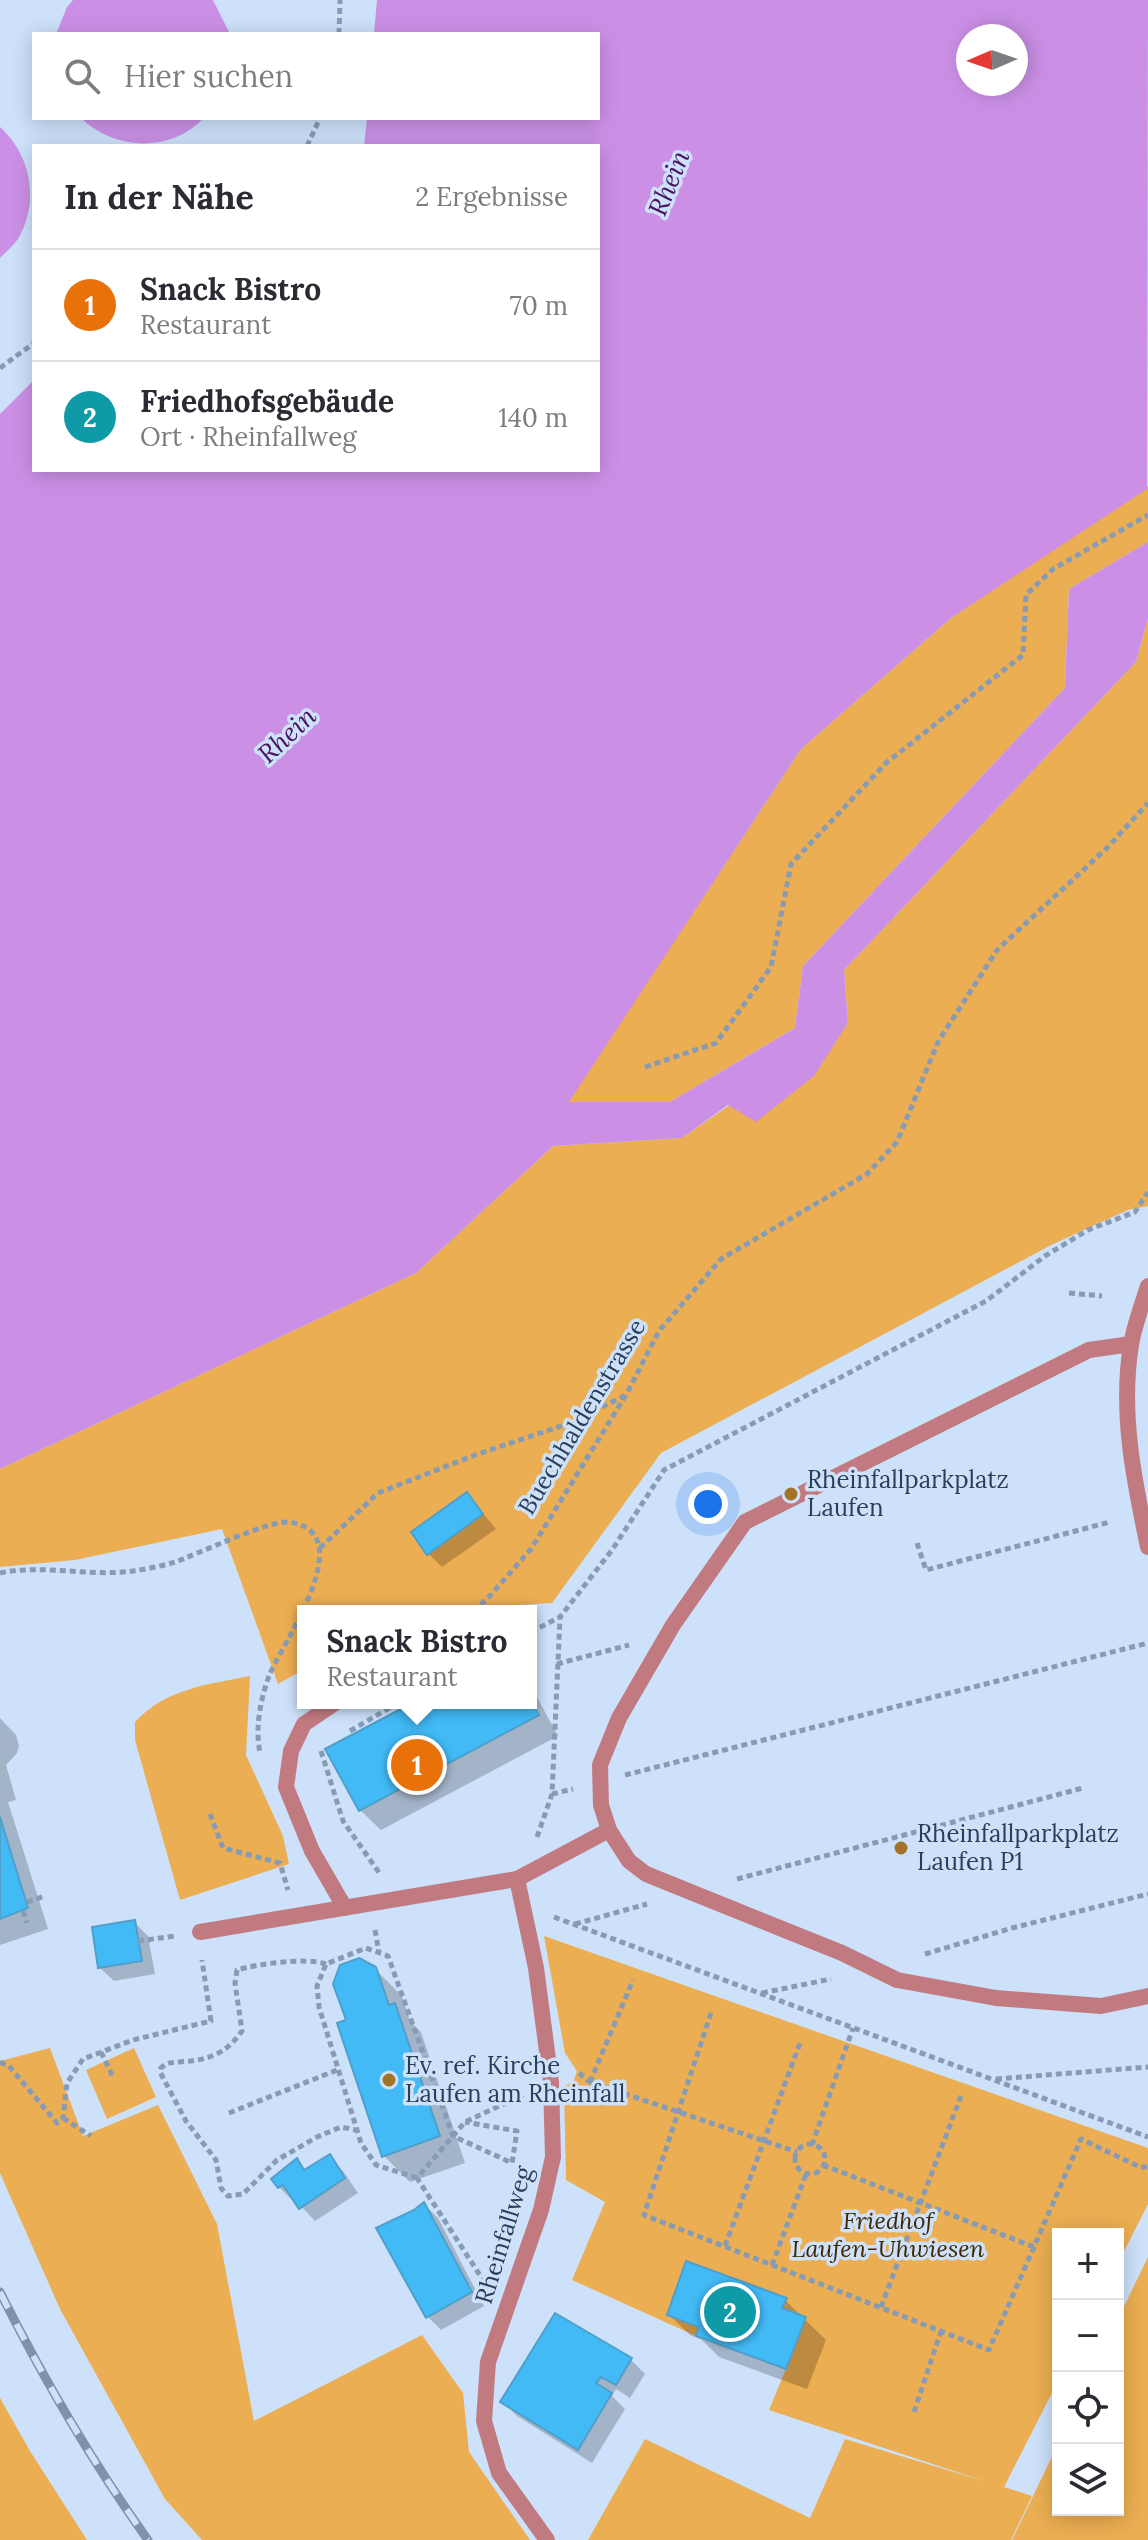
<!DOCTYPE html>
<html lang="de">
<head>
<meta charset="utf-8">
<style>
	body { margin:0; font-family:Lora,serif; background:#f7f7f7; color:#2b2b33 }
	.controls { position:absolute; right:24px; bottom:24px; display:grid; overflow:hidden; border-radius:0px; box-shadow:0 4px 20px #0003 }
	.controls button { width:72px; height:72px; display:grid; place-items:center; padding:0; border:0; border-bottom:2px solid #e1e1e2; background:#fff; color:#2b2b33; font:40px sans-serif }
	.compass { position:absolute; left:956px; top:24px; width:72px; height:72px; border-radius:50%; background:#fff; box-shadow:0 4px 20px #0003; rotate:268deg }
	.you { position:absolute; left:708px; top:1504px; width:28px; height:28px; margin:-20px; border:6px solid #fff; border-radius:50%; background:#1a73e8; box-shadow:0 0 0 12px #1a73e833 }
	.badge { display:grid; place-items:center; width:52px; height:52px; border-radius:50%; background:#db2777; color:#fff; font-size:26px; font-weight:700 }
	.pin { position:absolute; translate:-50% -50%; border:4px solid #fff; box-shadow:0 2px 8px #0006 }
	.popup { position:absolute; left:297px; top:1605px; width:240px; height:104px; box-sizing:border-box; display:grid; place-content:center; border-radius:0px; background:#fff; filter:drop-shadow(0 2px 6px #0005); font-size:26px; white-space:nowrap; color:#7c7c81 }
	.popup b { font-size:30px; color:#2b2b33 }
	.popup::after { content:''; position:absolute; left:50%; top:100%; margin-left:-16px; border:16px solid transparent; border-top-color:#fff }
	.list { margin:0; padding:0; list-style:none }
	h2 { display:flex; justify-content:space-between; align-items:center; height:104px; margin:0; padding:0 32px; font-size:34px }
	h2 small { font-size:26px; font-weight:400; color:#7c7c81 }
	.list li { display:grid; grid-template-columns:52px 1fr auto; gap:24px; align-items:center; box-sizing:border-box; height:112px; padding:0 32px; border-top:2px solid #e1e1e2 }
	.list b { display:block; font-size:30px; white-space:nowrap }
	.list p { margin:0; font-size:26px; white-space:nowrap; color:#7c7c81 }
	.list em { font-size:26px; font-style:normal; color:#7c7c81 }
	.icon { flex:none; width:44px; height:44px; fill:none; stroke:currentColor; stroke-width:2; stroke-linecap:round; stroke-linejoin:round }
	.map { position:relative; flex:none; width:1148px; height:2540px; overflow:hidden }
	.search { position:absolute; background:#fff; box-shadow:0 4px 20px #0003; left:32px; top:32px; width:568px; height:88px; display:flex; align-items:center; gap:20px; box-sizing:border-box; padding:0 28px; border-radius:0px; color:#7c7c81; font-size:30px }
	.panel { position:absolute; background:#fff; box-shadow:0 4px 20px #0003; left:32px; top:144px; width:568px; height:328px; border-radius:0px }
	.map>svg:first-child { display:block }
	.green { fill:#ecae52 }
	.water { fill:#cb90e6; fill-rule:evenodd }
	.shadow { fill:#0003 }
	.building { fill:#41baf6; stroke:#509fca; stroke-width:2 }
	.lines { fill:none; stroke-linecap:round; stroke-linejoin:round }
	.path { stroke:#879bb4; stroke-width:5; stroke-dasharray:6 4; stroke-linecap:butt }
	.service { stroke:#c17b80; stroke-width:16 }
	.pedestrian { stroke:#c17b80; stroke-width:16 }
	.minor { stroke:#c17b80; stroke-width:16 }
	.tertiary { stroke:#c17b80; stroke-width:16 }
	.rail-casing { stroke:#7e92ab; stroke-width:9 }
	.rail { stroke:#cde1fa; stroke-width:6; stroke-dasharray:18; stroke-linecap:butt }
	.poi-dot { fill:#a37328; stroke:#cde1fa; stroke-width:3 }
	.labels { text-anchor:middle; stroke-width:7; stroke-linejoin:round; paint-order:stroke }
	.street-label { font-size:24px; fill:#2a3e57; stroke:#cde1fa }
	.poi-label { font-size:24px; fill:#2a3e57; stroke:#cde1fa; text-anchor:start }
	.park-label { font-size:24px; font-style:italic; fill:#412800; stroke:#cde1fa }
	.water-label { font-size:26px; font-style:italic; fill:#4a1260; stroke:#cde1fa }
</style>
</head>
<body>
<div class="map">
<svg width="1148" height="2540" viewBox="0 0 1148 2540">
	<rect width="100%" height="100%" fill="#cde1fa"/>
	<path class="green" d="M1148,486V542L1069,589L1065,688L803,966L795,1028L670,1102H568L801,749L951,618Z
		M1148,618V1206L1128,1210L1053,1244L661,1453L552,1603L411,1611H303V1670L278,1684L222,1529L75,1560L0,1567V1469L416,1273L553,1146L682,1138L848,1023L844,970L1136,662Z
		M250,1676L246,1755L283,1836L289,1864L180,1900L135,1740V1722C165,1689 209,1684 250,1676Z
		M544,1936L1148,2148V2204L1118,2263V2234H1058V2381L1004,2487L1032,2496L1011,2540H588L645,2439L810,2518L845,2439L987,2482L769,2410L786,2369L696,2336L572,2280L605,2202L566,2180L564,2087L574,2080L577,2071L565,2053Z
		M50,2048L83,2136L158,2105L217,2224L254,2421L422,2335L463,2393L469,2452L530,2540H202L165,2499L60,2309L0,2173V2061Z
		M134,2048L156,2097L107,2119L86,2070Z
		M1148,2257V2540H1012L1058,2444V2510H1118V2319Z
		M0,2398L30,2451L87,2540H0Z"/>
	<path class="water" d="M73,0H213L230,34H56L67,7Z
		M377,0H1148L1147,489L951,618L801,749L569,1102H670L795,1028L803,966L1065,688L1069,589L1148,542V618L1136,662L844,970L848,1023L814,1076L756,1122L728,1105L682,1138L553,1146L416,1273L0,1469V414L34,380V470H598V146H364L367,118H598V34H374ZM968,36H1016V84H968Z
		M81,118H204C170,153 115,151 81,118Z
		M0,127C31,155 40,201 18,239C13,246 6,252 0,258Z"/>
	<path class="shadow" d="M467,1494L496,1529L442,1567L428,1553Z
		M531,1686L558,1736L381,1830L360,1810L531,1703Z
		M0,1718L16,1735L19,1746L17,1753L6,1765L16,1800L8,1802L48,1929L0,1945Z
		M134,1922L148,1936L155,1974L114,1981L99,1967Z
		M375,1969L402,1996L410,2021L421,2032L465,2163L410,2182L384,2156L348,2022Z
		M329,2157L343,2171L358,2193L315,2221L295,2200L293,2201L279,2187L296,2160L307,2171Z
		M424,2204L438,2218L484,2306L441,2330L427,2316L415,2211Z
		M785,2300L826,2340L807,2389L719,2357L702,2340L690,2335L669,2315Z
		M631,2360L645,2374L630,2398L616,2389L612,2396L625,2409L592,2463L517,2416L503,2402Z"/>
	<path class="building" d="M467,1492L483,1514L427,1555L411,1532Z
		M531,1701L539,1715L359,1811L325,1749L412,1703Z
		M0,1817L28,1908L0,1919Z
		M135,1920L142,1961L98,1968L92,1927Z
		M359,1958L376,1967L389,2005L395,2003L440,2136L382,2157L337,2023L346,2020L333,1984L340,1965Z
		M330,2154L345,2178L299,2209L283,2185L278,2188L271,2179L297,2158L304,2170Z
		M424,2202L472,2292L426,2318L376,2228L414,2210Z
		M686,2261L787,2298L782,2308L806,2317L786,2369L696,2336L699,2327L667,2315Z
		M555,2313L632,2358L616,2385L601,2377L596,2383L612,2393L578,2450L500,2402Z"/>
	<g class="lines">
		<path class="path" d="M339,34L340,0
			M307,146L320,118
			M0,368L34,343
			M645,1067L716,1043L771,967L791,864L886,763L1023,655L1026,595L1053,569L1148,515
			M1069,1293L1102,1296
			M917,1543L926,1570L1110,1522
			M320,1548L378,1493L475,1455L570,1423L626,1395
			M0,1573C43,1564 89,1577 133,1571C147,1569 162,1566 175,1562C198,1554 269,1520 289,1522C363,1532 281,1645 269,1676C260,1701 255,1728 260,1753
			M473,1611L487,1599L531,1549L626,1395L659,1331L721,1259L867,1174L897,1142L938,1042L997,950L1108,847L1148,803
			M531,1632L560,1617L612,1550L664,1470L986,1301L1045,1256L1088,1230L1135,1212L1148,1192
			M557,1664L629,1645
			M350,1731L398,1703
			M321,1751L343,1821L380,1874
			M625,1775L1148,1643
			M552,1794L573,1789
			M210,1814L223,1848L280,1863L288,1890
			M537,1837L552,1794L560,1618
			M737,1879L1083,1788
			M27,1902L45,1896
			M23,1911L27,1923
			M554,1917L1148,2137
			M575,1924L647,1904
			M375,1930L379,1952
			M138,1941L175,1936
			M925,1954L1012,1928L1148,1894
			M326,1964C306,1957 257,1964 237,1970L235,1983L242,2031C225,2055 208,2060 179,2062C170,2063 168,2062 161,2068L160,2072L186,2121L216,2160L221,2188L228,2196L243,2194L277,2160L317,2137L341,2127L356,2130
			M762,1993L831,1979
			M711,2013L644,2215L989,2350L1081,2139L1140,2167H1148
			M101,2052L114,2079
			M0,2062L9,2066L57,2123L63,2118L67,2083L83,2059L133,2040L211,2021L202,1960
			M579,2073L590,2082L797,2152
			M996,2079L1148,2067
			M590,2082L633,1980
			M229,2113L337,2070
			M63,2118L91,2136
			M795 2159a15 15 0 1 1 30 0a15 15 0 1 1-30 0Z
			M812,2145L853,2028
			M823,2165L1034,2247
			M417,2178L376,2165L361,2143L319,2007L317,1986L326,1964L366,1948L388,1956L453,2136L512,2163L517,2131L465,2122
			M725,2246L800,2043
			M772,2265L806,2174
			M485,2283L417,2178L465,2122L523,2095
			M881,2307L961,2096
			M914,2412L941,2331"/>
		<path class="service" d="M1131,1344L1089,1350L745,1522L673,1625L619,1718L600,1765L601,1805L609,1830L629,1861L646,1874L842,1953L897,1980L996,1998L1101,2006L1148,1996"/>
		<path class="pedestrian" d="M335,1703L304,1724L291,1751L286,1787L312,1851L345,1908
			M200,1932L517,1879L609,1830"/>
		<path class="minor" d="M517,1879L536,1968L551,2082L553,2157L541,2210L488,2362L484,2421L499,2473L547,2540"/>
		<path class="tertiary" d="M1148,1286C1142,1305 1134,1326 1131,1345C1120,1413 1134,1480 1148,1547"/>
		<defs>
			<path id="rail" d="M0,2292C43,2378 92,2462 148,2540"/>
		</defs>
		<use href="#rail" class="rail-casing"/>
		<use href="#rail" class="rail"/>
	</g>
	<g class="poi-dot">
		<circle cx="791" cy="1494" r="8"/>
		<circle cx="901" cy="1848" r="8"/>
		<circle cx="389" cy="2080" r="8"/>
	</g>
	<g class="labels">
		<g class="street-label">
			<text transform="translate(582 1417) rotate(-59)" y="8">Buechhaldenstrasse</text>
			<text transform="translate(504 2235) rotate(-73)" y="8">Rheinfallweg</text>
		</g>
		<g class="poi-label">
			<text x="807" y="1488">Rheinfallparkplatz<tspan x="807" dy="28">Laufen</tspan></text>
			<text x="917" y="1842">Rheinfallparkplatz<tspan x="917" dy="28">Laufen P1</tspan></text>
			<text x="405" y="2074">Ev. ref. Kirche<tspan x="405" dy="28">Laufen am Rheinfall</tspan></text>
		</g>
		<g class="park-label">
			<text x="888" y="2229">Friedhof<tspan x="888" dy="28">Laufen-Uhwiesen</tspan></text>
		</g>
		<g class="water-label">
			<text transform="translate(669 183) rotate(-68)" y="9">Rhein</text>
			<text transform="translate(287 735) rotate(-43)" y="9">Rhein</text>
		</g>
	</g>
</svg>
<div class="controls">
<button>+</button>
<button>−</button>
<button><svg class="icon" aria-label="locate" viewBox="0 0 24 24"><circle cx="12" cy="12" r="6"/><path d="M12 2v4M12 18v4M2 12h4M18 12h4"/></svg></button>
<button><svg class="icon" aria-label="layers" viewBox="0 0 24 24"><path d="M12 4l9 5-9 5-9-5zM3 14l9 5 9-5"/></svg></button>
</div>
<svg class="compass" viewBox="-18 -18 36 36"><path d="M0-13l5 13h-10z" fill="#e53935"/><path d="M0 13l5-13h-10z" fill="#7c7c81"/></svg>
<div class="you"></div>
<div class="pin badge" style="left:417px;top:1765px;background:#e8710a">1</div>
<div class="popup"><b>Snack Bistro</b>Restaurant</div>
<div class="pin badge" style="left:730px;top:2312px;background:#0f9aa8">2</div>
<div class="search"><svg class="icon" aria-label="search" viewBox="0 0 24 24"><circle cx="10" cy="10" r="6"/><path d="M15 15l6 6"/></svg>Hier suchen</div>
<section class="panel">
<h2>In der Nähe<small>2 Ergebnisse</small></h2>
<ul class="list">
<li><span class="badge" style="background:#e8710a">1</span><div><b>Snack Bistro</b><p>Restaurant</p></div><em>70 m</em></li>
<li><span class="badge" style="background:#0f9aa8">2</span><div><b>Friedhofsgebäude</b><p>Ort · Rheinfallweg</p></div><em>140 m</em></li>
</ul>
</section>
</div>
</body>
</html>
